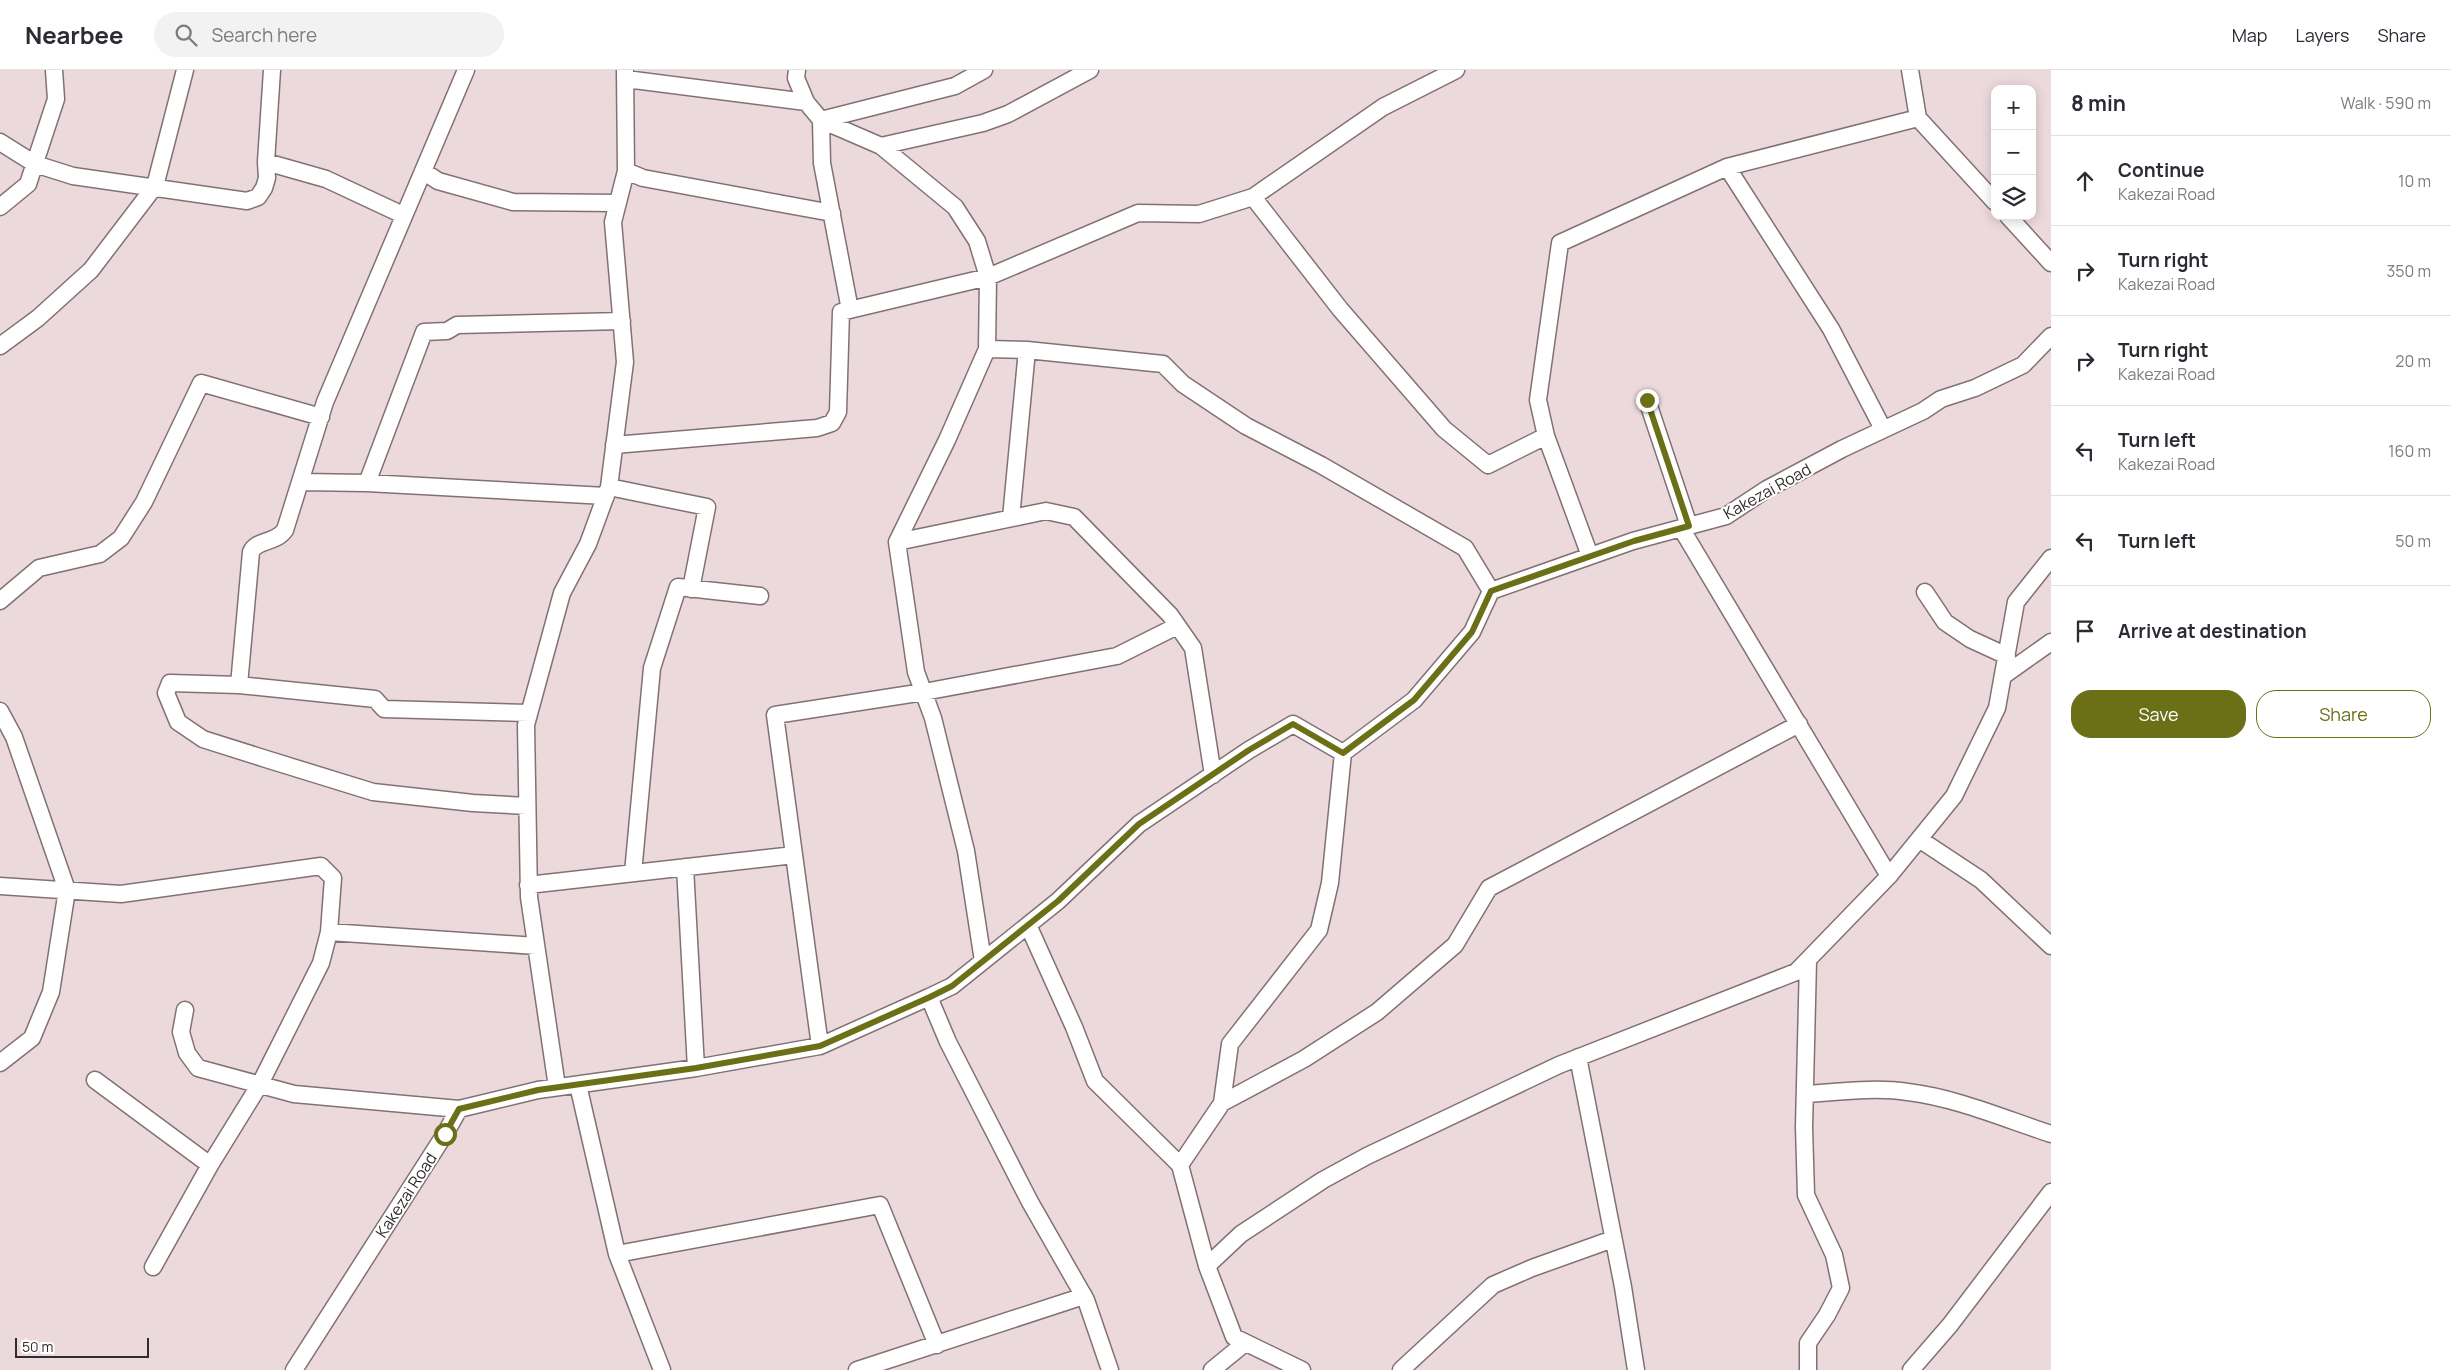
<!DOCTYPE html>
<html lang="en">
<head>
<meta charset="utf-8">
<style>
	body { margin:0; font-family:Manrope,sans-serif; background:#f2f2f3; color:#2b2b33 }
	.controls { position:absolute; right:15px; top:15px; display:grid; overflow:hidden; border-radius:10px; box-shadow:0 2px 12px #0003 }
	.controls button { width:45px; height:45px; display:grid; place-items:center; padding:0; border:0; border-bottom:1px solid #e1e1e2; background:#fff; color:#2b2b33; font:25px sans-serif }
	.scale { position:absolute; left:15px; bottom:12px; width:134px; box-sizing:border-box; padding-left:5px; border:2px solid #332c2d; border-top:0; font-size:14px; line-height:18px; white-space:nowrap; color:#332c2d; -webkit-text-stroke:4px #fff; paint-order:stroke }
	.stop { position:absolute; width:15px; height:15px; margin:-11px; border:4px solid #6b7017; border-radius:50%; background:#fff }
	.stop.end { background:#6b7017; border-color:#fff; box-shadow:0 1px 5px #0008 }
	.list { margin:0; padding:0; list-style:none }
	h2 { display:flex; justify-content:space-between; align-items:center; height:65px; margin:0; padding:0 20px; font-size:21px }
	h2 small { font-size:16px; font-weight:400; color:#7c7c81 }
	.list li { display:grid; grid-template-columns:32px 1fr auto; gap:15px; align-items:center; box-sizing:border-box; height:90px; padding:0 20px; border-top:1px solid #e1e1e2 }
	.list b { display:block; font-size:19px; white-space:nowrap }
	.list p { margin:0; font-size:16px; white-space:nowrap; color:#7c7c81 }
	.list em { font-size:16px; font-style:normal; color:#7c7c81 }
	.actions { display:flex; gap:10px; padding:15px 20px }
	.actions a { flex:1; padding:11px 0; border:1px solid #6b7017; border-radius:20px; text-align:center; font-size:18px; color:#6b7017 }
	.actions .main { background:#6b7017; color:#fff }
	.icon { flex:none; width:28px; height:28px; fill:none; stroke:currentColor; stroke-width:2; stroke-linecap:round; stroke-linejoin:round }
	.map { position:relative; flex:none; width:2051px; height:1300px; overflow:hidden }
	header { display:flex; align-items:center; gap:30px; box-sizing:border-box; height:70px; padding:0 25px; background:#fff; border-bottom:1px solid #e1e1e2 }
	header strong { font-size:24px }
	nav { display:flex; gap:28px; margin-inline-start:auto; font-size:18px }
	.search { width:350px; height:45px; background:#f2f2f3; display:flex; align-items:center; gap:12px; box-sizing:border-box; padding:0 18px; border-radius:28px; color:#7c7c81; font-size:19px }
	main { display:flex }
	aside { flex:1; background:#fff }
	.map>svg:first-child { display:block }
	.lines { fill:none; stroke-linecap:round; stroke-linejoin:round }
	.minor-casing { stroke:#827174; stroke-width:19 }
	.minor { stroke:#fff; stroke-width:16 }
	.route { stroke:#6b7017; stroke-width:6 }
	.labels { text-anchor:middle; stroke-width:4; stroke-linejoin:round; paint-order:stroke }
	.street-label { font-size:16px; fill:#332c2d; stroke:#fff }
</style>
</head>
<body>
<header>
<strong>Nearbee</strong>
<div class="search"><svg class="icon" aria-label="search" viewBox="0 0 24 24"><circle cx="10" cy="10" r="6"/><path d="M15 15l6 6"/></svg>Search here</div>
<nav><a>Map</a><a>Layers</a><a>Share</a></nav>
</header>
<main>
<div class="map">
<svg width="2051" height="1300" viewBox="0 0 2051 1300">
	<rect width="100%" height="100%" fill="#ecd9dc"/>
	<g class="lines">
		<defs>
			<path id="minor" d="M797,0L796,8L806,32L821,50L881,76L955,137L977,171L988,207L987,279L947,370L897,472L916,602L933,648L966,781L983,891
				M1910,0L1918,48L1995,132
				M626,9L806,32
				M821,50L822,93L850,240
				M821,50L955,16L984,0
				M0,72L35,94L73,106L247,131L258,127L264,118L267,108L266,92L272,0
				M881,76L983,53L1008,44L1090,0
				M266,92L326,109L403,145
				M1727,97L1831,259L1883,359
				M423,101L438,111L513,132L617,133
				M626,101L643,108L832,143
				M1253,127L1340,239L1444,359L1488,395L1546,366
				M0,137L28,114L56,29L54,0
				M2008,146L2051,193
				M0,276L38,248L91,200L155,116L185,0
				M987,279L1027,280L1163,294L1183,314L1246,356L1321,395L1465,478L1491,521
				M1647,330L1689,456
				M614,375L817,358L832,353L838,342L841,242L988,207L1138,143L1199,144L1253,127L1383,37L1456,0
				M302,412L367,413L606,426
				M367,413L424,262L447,261L457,255L622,251
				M609,417L707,437L691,519
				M1011,448L1027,280
				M1681,458L1889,806
				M897,472L1046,441L1074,447L1170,545L1193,578L1213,705
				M1590,486L1546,366L1538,330L1560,173L1727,97L1918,48
				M1925,522L1945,552L1970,569L2007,586
				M0,531L39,498L100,484L121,468L144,432L201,313L321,347
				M2003,606L2051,572
				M239,615L251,482C257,469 275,474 285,460L325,332L466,0
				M0,641L14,667L67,820L51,922L32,968L0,993
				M527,736L473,733L373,722L266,689L203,669L178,652L166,623L170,613L239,615L375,629L384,639L529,643
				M1919,769L1981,810L2051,876
				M685,797L696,998
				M633,803L652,598L678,517L760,526
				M528,815L794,785
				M0,816L121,824L321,796L333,808L329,862L321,893L260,1014L210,1095L153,1197
				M1028,855L1074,957L1095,1011L1180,1095L1207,1196L1241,1164L1323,1110L1367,1086L1559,995L1796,902L1889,806L1954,726L1997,638L2016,532L2051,488
				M329,862L536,876
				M929,927L948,972L1030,1132L1086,1230L1110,1300
				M185,940L181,962L187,983L198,998L294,1024L459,1039
				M820,976L775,645L924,622L1117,586L1177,556
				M1578,987L1623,1217L1636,1300
				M95,1010L210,1095
				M578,1015L617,1184L662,1300
				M557,1017L529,827L526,655L562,523L588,474L609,417L625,292L613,152L626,101L625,0
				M1805,1024C1838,1022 1875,1017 1908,1022C1957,1028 2005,1049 2051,1064
				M1222,1033L1304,989L1377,942L1455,875L1489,818L1799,654
				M1180,1095L1222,1033L1230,974L1319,860L1330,813L1343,683
				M617,1184L880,1135L937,1275
				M1207,1196L1234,1267L1302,1300
				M294,1300L445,1064L459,1039L538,1020L696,998L820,976L929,927L952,916L1058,831L1139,754L1249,680L1293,654L1343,683L1414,630L1472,562L1491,521L1633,471L1726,446L1767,419L1842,379L1923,341L1941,329L1975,318L2023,295L2051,266
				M857,1300L1084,1226
				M1212,1300L1245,1273
				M1401,1300L1493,1215L1532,1198L1613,1169
				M1808,1300V1273L1827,1245L1841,1218L1834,1185L1806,1125L1804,1057L1808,890
				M1911,1300L1950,1255L2051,1122"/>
		</defs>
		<use href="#minor" class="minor-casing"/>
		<use href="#minor" class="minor"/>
	</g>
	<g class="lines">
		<path class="route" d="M445,1064L459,1039L538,1020L696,998L820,976L930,927L952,916L1058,831L1139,754L1249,680L1293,654L1343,683L1414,630L1472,562L1491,521L1634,471L1689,456L1647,330"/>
	</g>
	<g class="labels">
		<g class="street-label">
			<text transform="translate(1767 421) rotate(-29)" y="6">Kakezai Road</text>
			<text transform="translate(406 1125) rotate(-57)" y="6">Kakezai Road</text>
		</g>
	</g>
</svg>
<div class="controls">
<button>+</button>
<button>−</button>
<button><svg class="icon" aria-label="layers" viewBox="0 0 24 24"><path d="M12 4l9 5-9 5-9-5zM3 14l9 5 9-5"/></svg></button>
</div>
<div class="scale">50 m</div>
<div class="stop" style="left:445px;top:1064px"></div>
<div class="stop end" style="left:1647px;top:330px"></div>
</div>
<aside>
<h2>8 min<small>Walk · 590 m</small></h2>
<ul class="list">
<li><svg class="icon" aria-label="ahead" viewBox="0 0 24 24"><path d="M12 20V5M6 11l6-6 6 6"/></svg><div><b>Continue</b><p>Kakezai Road</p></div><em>10 m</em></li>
<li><svg class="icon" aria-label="right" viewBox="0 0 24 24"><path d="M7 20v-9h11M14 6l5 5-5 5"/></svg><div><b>Turn right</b><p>Kakezai Road</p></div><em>350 m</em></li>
<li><svg class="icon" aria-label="right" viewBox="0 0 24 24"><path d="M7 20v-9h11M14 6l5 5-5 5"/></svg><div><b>Turn right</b><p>Kakezai Road</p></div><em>20 m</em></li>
<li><svg class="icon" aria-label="left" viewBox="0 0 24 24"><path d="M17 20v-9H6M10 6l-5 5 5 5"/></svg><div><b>Turn left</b><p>Kakezai Road</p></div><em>160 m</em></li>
<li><svg class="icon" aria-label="left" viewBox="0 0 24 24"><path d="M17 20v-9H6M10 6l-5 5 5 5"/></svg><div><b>Turn left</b></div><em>50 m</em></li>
<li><svg class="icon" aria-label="arrive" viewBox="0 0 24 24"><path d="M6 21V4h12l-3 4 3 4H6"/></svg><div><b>Arrive at destination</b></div></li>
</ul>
<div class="actions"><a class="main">Save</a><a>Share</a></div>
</aside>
</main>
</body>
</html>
